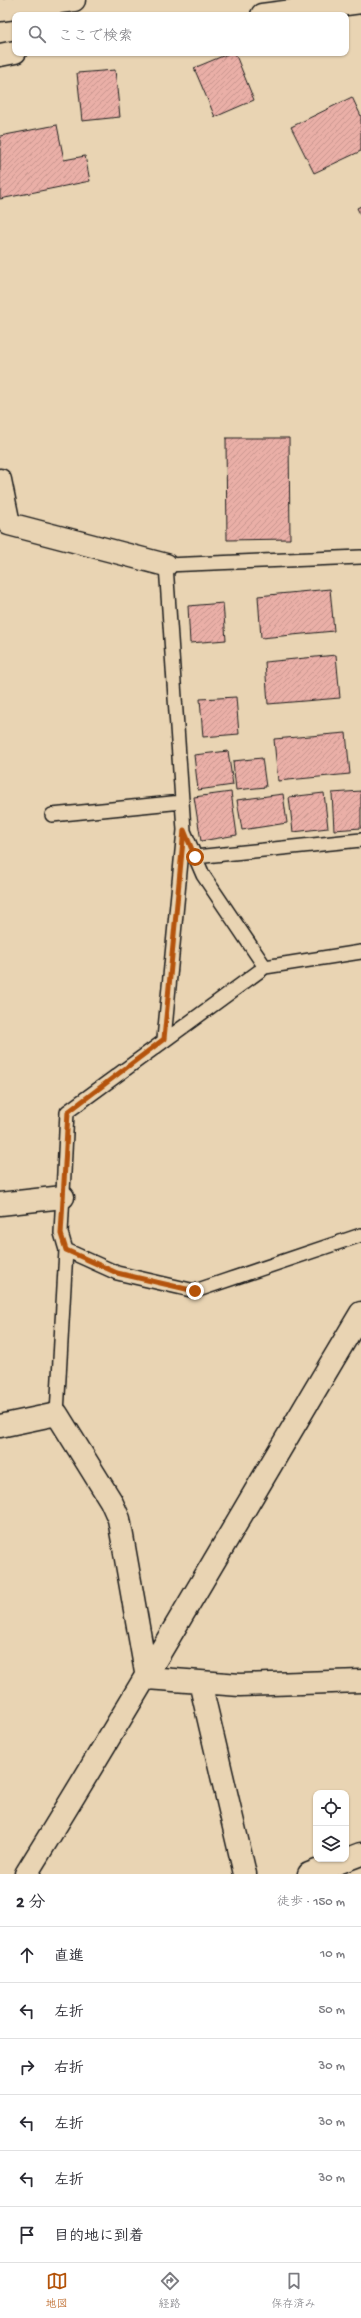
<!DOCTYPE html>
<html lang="ja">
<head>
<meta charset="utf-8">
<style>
	body { margin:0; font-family:"Gochi Hand","Klee One",sans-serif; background:#f2f2f3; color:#2b2b33 }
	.controls { position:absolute; right:12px; bottom:12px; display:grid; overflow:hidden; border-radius:8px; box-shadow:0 1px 3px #0004 }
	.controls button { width:36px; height:36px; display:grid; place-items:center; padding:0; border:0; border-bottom:1px solid #e1e1e2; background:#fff; color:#2b2b33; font:20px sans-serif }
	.stop { position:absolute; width:12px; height:12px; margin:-9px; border:3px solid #b45309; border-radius:50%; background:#fff }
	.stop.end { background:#b45309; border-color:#fff; box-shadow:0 1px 4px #0008 }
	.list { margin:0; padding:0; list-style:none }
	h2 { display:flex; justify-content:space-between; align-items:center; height:52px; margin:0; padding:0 16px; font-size:17px }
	h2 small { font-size:13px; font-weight:400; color:#7c7c81 }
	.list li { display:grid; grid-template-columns:26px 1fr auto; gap:12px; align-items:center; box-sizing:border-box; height:56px; padding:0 16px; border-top:1px solid #e1e1e2 }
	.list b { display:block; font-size:15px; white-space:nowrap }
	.list em { font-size:13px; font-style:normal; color:#7c7c81 }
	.icon { flex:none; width:22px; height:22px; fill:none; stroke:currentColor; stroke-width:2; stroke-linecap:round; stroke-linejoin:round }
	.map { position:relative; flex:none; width:361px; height:1874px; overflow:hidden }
	.search { position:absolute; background:#fff; box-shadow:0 1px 3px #0004; left:12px; right:12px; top:12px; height:44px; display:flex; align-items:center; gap:10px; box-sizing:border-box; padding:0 14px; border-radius:8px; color:#7c7c81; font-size:15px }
	.sheet { height:388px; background:#fff }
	nav { display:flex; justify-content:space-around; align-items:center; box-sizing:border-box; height:56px; border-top:1px solid #e1e1e2; background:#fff; font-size:11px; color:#7c7c81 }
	nav a { display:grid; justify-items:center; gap:2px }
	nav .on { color:#b45309 }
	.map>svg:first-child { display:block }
	.building { fill:url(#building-hatch); stroke:#1c1c1c }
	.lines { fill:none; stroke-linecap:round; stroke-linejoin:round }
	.lane-casing { stroke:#1c1c1c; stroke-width:16 }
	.street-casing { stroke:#1c1c1c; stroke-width:25 }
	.highway-casing { stroke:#1c1c1c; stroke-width:25 }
	.lane { stroke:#e9d4b3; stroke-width:13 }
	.street { stroke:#e9d4b3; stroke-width:22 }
	.highway { stroke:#e9d4b3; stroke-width:22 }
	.route { stroke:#b45309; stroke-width:5 }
</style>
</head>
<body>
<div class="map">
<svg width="361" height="1874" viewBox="0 0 361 1874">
	<defs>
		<pattern id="building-hatch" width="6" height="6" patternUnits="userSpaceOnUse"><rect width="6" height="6" fill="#eaafa7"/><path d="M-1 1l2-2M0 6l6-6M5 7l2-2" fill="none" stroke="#c8968f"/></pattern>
	</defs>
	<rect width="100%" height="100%" fill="#e9d4b3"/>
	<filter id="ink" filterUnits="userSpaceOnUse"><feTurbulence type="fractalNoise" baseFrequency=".025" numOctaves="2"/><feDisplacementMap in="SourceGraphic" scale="8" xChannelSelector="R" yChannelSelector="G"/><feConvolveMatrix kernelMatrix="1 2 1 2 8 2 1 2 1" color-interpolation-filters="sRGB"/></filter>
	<g filter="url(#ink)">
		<path class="building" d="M230,53H235L254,100L215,117L194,68Z
			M115,70L120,117L82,121L77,73Z
			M352,97L361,116V151L314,173L291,127Z
			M57,125L64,160L85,156L90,181L0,199V136Z
			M361,206V216L357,208Z
			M226,438H289L290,539L227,540Z
			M330,589L334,631L261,638L258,596Z
			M223,603L226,640L190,643L188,606Z
			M336,655L340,698L268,704L265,662Z
			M236,697L239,734L203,737L200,699Z
			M346,733L350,774L278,781L274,739Z
			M228,751L233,785L198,790L194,755Z
			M262,758L266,787L236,790L233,761Z
			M361,791V828L334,830L332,793Z
			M231,792L237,835L201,841L194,797Z
			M324,793L328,828L293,832L289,797Z
			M283,794L287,823L242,830L237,800Z"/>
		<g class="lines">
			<defs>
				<path id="lane" d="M52,815L182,802
					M184,831L203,875L265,967L361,952
					M195,857L361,840
					M265,967L67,1112L61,1233L66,1250L117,1273L195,1291L361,1235
					M164,1039L184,830L166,565L361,557
					M57,1414L66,1250"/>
				<path id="street" d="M262,15L361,2
					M0,55L15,52
					M0,480L9,524L166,565
					M0,1204L63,1197
					M0,1426L57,1414L111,1501L119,1519L147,1678L240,1685L361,1681
					M200,1682L245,1874
					M26,1874C141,1689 249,1500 361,1313
					M309,1874L361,1854"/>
				<path id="highway" d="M0,10L74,0"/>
			</defs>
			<use href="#lane" class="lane-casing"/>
			<use href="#street" class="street-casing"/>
			<use href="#highway" class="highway-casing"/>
			<use href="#lane" class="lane"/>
			<use href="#street" class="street"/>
			<use href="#highway" class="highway"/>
		</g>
	</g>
	<g class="lines" filter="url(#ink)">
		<path class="route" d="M195,1291L117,1273L66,1250L61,1234L68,1112L164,1039L184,830L195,857"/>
	</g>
</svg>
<div class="controls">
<button><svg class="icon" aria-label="locate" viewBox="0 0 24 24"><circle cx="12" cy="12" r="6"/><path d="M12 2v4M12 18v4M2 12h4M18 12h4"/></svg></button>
<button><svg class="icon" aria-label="layers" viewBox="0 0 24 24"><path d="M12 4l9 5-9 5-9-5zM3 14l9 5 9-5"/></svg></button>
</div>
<div class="stop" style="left:195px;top:857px"></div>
<div class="stop end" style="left:195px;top:1291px"></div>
<div class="search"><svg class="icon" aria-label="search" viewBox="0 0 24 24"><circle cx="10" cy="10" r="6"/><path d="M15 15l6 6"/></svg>ここで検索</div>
</div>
<section class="sheet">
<h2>2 分<small>徒歩 · 150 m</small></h2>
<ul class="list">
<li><svg class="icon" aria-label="ahead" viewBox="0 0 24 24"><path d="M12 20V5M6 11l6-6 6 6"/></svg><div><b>直進</b></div><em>10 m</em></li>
<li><svg class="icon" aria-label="left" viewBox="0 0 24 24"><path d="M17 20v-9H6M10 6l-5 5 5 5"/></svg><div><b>左折</b></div><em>50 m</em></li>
<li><svg class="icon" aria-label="right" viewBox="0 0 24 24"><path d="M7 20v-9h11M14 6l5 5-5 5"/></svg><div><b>右折</b></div><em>30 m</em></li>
<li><svg class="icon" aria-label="left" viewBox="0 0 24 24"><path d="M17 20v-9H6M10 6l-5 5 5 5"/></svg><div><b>左折</b></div><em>30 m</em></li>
<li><svg class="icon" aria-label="left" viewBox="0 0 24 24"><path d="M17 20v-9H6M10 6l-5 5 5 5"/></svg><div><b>左折</b></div><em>30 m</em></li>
<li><svg class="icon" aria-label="arrive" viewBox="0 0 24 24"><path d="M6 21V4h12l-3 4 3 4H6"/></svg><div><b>目的地に到着</b></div></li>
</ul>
</section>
<nav>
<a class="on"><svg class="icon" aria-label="map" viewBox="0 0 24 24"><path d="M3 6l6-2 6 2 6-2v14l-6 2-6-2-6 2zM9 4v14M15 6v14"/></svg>地図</a>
<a><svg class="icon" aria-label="directions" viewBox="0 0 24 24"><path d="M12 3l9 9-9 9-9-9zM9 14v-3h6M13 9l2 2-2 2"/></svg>経路</a>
<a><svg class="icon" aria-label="saved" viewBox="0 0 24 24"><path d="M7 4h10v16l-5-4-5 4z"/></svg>保存済み</a>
</nav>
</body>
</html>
